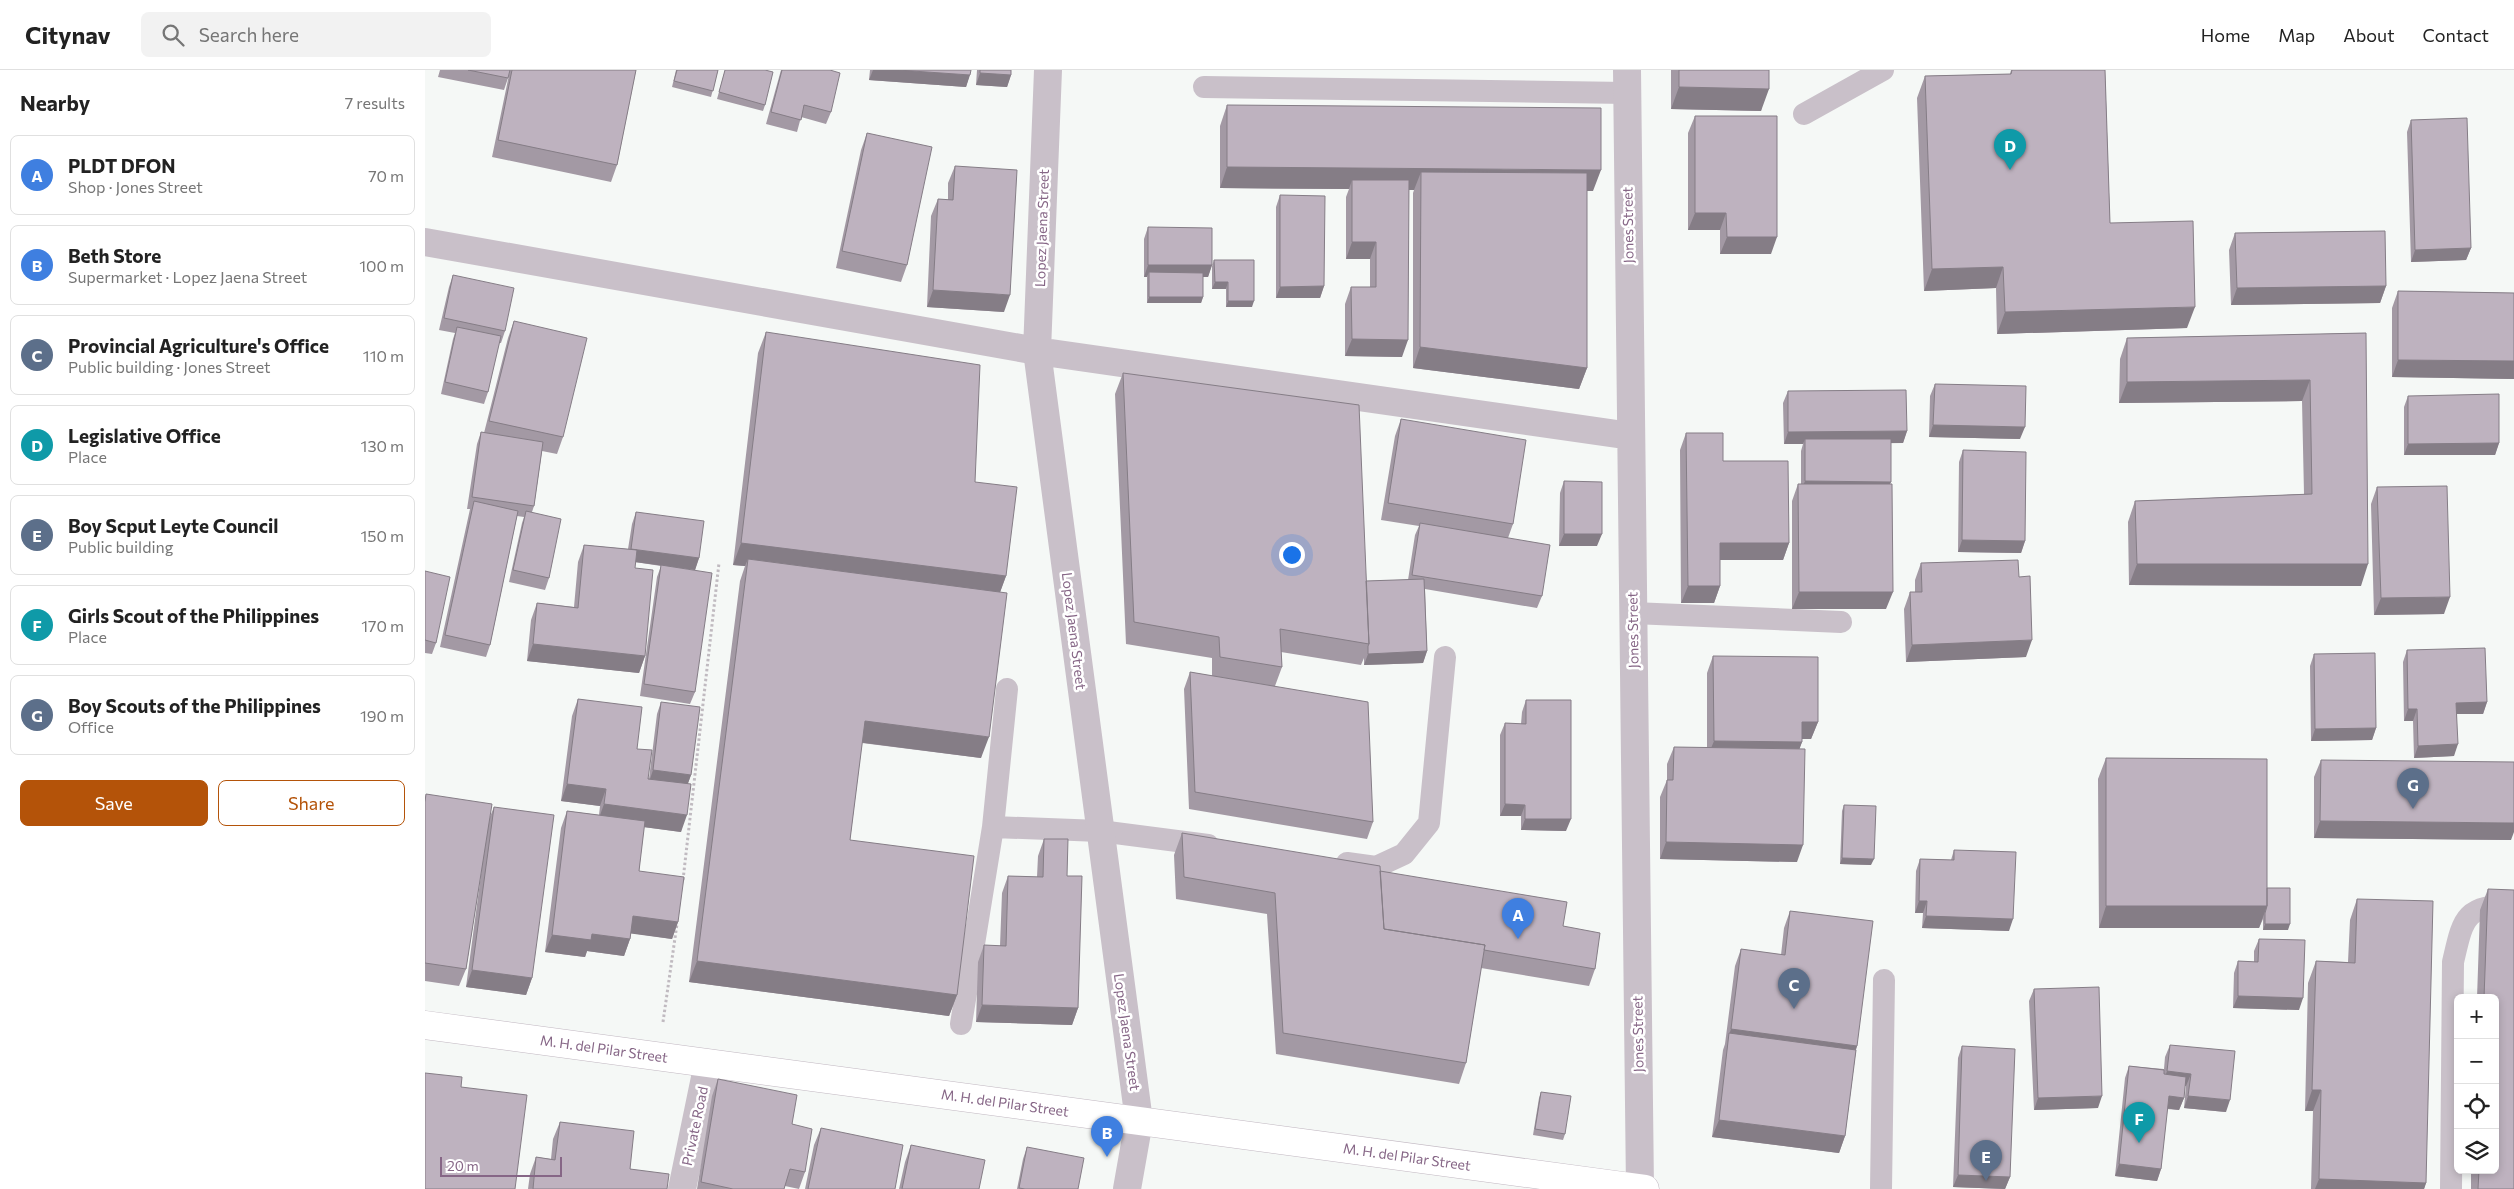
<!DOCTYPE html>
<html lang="en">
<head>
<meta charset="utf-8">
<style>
	body { margin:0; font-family:Commissioner,sans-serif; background:#f2f2f2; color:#222 }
	.controls { position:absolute; right:15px; bottom:15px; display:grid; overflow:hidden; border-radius:8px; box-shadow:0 2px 8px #0003 }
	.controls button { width:45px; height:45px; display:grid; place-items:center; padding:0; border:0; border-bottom:1px solid #e0e0e0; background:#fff; color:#222; font:25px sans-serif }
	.scale { position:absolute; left:15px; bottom:12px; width:122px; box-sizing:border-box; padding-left:5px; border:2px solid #866686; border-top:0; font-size:14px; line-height:18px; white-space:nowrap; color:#866686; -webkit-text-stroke:4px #fff; paint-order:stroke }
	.you { position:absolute; left:866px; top:484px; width:18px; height:18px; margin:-12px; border:4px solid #fff; border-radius:50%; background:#1a73e8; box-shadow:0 0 0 8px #1a73e833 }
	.badge { display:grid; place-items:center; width:32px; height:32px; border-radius:50%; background:#b45309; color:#fff; font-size:16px; font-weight:700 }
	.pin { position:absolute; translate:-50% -41px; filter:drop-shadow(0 1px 2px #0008) }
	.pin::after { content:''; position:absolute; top:26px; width:18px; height:15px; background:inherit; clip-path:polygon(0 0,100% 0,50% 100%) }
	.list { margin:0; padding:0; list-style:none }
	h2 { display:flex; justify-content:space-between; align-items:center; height:65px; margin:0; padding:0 20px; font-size:21px }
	h2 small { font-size:16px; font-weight:400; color:#767676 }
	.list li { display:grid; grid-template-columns:32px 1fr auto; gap:15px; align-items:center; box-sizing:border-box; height:80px; margin:0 10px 10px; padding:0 10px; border:1px solid #e0e0e0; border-radius:8px }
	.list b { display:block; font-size:19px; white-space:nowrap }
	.list p { margin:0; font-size:16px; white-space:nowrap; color:#767676 }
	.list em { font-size:16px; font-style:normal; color:#767676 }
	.actions { display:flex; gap:10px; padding:15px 20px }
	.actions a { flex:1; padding:11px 0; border:1px solid #b45309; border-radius:8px; text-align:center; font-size:18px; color:#b45309 }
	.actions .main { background:#b45309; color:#fff }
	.icon { flex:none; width:28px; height:28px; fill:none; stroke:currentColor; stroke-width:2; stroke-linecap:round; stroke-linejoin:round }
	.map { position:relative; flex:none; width:2089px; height:1119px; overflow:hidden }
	header { display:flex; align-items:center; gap:30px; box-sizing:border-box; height:70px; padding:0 25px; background:#fff; border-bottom:1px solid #e0e0e0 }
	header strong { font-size:24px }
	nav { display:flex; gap:28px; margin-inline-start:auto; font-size:18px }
	.search { width:350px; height:45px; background:#f2f2f2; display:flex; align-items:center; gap:12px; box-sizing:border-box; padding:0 18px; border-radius:8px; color:#767676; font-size:19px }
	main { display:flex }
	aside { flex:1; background:#fff }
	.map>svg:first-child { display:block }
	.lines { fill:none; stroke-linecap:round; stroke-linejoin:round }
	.secondary-casing { stroke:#c1b7c1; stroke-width:29 }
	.path { stroke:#c0bac0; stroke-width:3; stroke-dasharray:2.5 2.5; stroke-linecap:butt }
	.lane { stroke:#c9c0c9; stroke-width:22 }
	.street { stroke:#c9c0c9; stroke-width:28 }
	.secondary { stroke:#fff; stroke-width:28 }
	.wall { fill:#a399a4 }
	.shaded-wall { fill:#857d86 }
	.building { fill:#beb2bf; stroke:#857d86 }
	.labels { text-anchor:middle; stroke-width:5; stroke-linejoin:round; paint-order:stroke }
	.street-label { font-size:14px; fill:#866686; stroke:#fff }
</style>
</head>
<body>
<header>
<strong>Citynav</strong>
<div class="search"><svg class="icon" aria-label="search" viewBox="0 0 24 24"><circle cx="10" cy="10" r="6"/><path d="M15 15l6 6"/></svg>Search here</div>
<nav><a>Home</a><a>Map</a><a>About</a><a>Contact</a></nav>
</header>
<main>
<aside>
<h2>Nearby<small>7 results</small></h2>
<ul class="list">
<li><span class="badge" style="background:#3f7fe0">A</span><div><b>PLDT DFON</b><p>Shop · Jones Street</p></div><em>70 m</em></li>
<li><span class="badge" style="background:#3f7fe0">B</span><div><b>Beth Store</b><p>Supermarket · Lopez Jaena Street</p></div><em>100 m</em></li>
<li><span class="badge" style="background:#5c6f8a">C</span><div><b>Provincial Agriculture's Office</b><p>Public building · Jones Street</p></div><em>110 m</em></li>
<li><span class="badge" style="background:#0f9aa8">D</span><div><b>Legislative Office</b><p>Place</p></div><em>130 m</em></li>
<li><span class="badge" style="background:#5c6f8a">E</span><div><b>Boy Scput Leyte Council</b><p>Public building</p></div><em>150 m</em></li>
<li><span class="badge" style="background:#0f9aa8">F</span><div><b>Girls Scout of the Philippines</b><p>Place</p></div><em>170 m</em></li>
<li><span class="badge" style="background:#5c6f8a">G</span><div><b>Boy Scouts of the Philippines</b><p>Office</p></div><em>190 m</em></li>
</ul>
<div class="actions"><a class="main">Save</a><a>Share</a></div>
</aside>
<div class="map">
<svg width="2089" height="1119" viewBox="0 0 2089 1119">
	<rect width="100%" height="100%" fill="#f5f8f6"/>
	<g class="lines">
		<defs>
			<path id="secondary" d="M0,955L1220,1119"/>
		</defs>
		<use href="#secondary" class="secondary-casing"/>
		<path class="path" d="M258,810L294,493
			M238,952L252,854"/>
		<path class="lane" d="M779,17L1202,23
			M1379,44L1458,0
			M1208,543L1416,552
			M568,757L675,761L783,775
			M922,793L951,797L979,784L1004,753L1020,587
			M536,954L568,757L582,619
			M1456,1119L1459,910
			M2026,1119L2028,892C2038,849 2039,834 2089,836"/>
		<path class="street" d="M623,0L612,281L714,1051L702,1119
			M1202,0L1215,1119
			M0,172L612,281L1206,366
			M257,1119L283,993"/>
		<use href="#secondary" class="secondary"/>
	</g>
	<path class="wall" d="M15,0H85L83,8L79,20L13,7Z
		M85,0H211L192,95L186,112L67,87Z
		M251,0H293L286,27L247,17Z
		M300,0H340V35L338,41L292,29Z
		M356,0H405L406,42L401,54L376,47L372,62L341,54Z
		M445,0H546L541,17L444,10Z
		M552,0H586V5L582,17L551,15Z
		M1246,0H1344L1336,41L1246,39Z
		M1586,0H1680L1685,153L1762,258L1572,264L1571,218L1499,221L1492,28L1500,6L1585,4Z
		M802,35L1168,121H1162V298L1154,319L988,298V123L989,120H984L977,287L920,286V234L926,217H945V189H921V127L924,119L795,118V56Z
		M1270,46L1346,184H1295V160H1263V63Z
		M1986,50L2046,178L2041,190L1986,192L1982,62Z
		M442,63L482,195L476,212L411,198L436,80Z
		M530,96L579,242L502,237L506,146L513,129L523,130V113Z
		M855,125L899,216L895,228H851V137Z
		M723,157L787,195L783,207H778V227L776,233H722V207H719V169Z
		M1810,163L1961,216L1955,233L1806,235L1804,180Z
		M789,190L827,237H801V219H787V196Z
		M28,205L80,261L76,273H74L63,322L59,334L16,324L28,269L30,263L14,260L24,217Z
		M1973,221L2089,223V309L1967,307V238Z
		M89,251L138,367L132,384L117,381L109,436L107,442L124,508L120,520L84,512L97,453L99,447L92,446L65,575L61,587L15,577L45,439H42L52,374L56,362L59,363L83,268Z
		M341,262L550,412L581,506L575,522L556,688L437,673L425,770L532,925L524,946L264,912L315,511L320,496L308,495L333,283Z
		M1941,263L1936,516L1704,515L1703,452L1710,431L1879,424L1877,331L1694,333L1695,289L1702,268Z
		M698,303L941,511L983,510L990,465L994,456L956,450L970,366L976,349L1088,454L1083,468L1117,526L1112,538L1000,519L1002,581L998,593L939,595V588L936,595L856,582L857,597L850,616L948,752L942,769L764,739L759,619L765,602L787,606V588L701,574L690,324Z
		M1510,314L1595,369L1504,367L1505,326Z
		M1363,321L1482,361L1478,373H1466L1461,539H1367V431L1373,414H1376V381L1378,374H1359L1358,333Z
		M1983,326L2074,373L2070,385H1979V337Z
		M1261,363L1298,391L1364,473L1358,490H1295V516L1289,533H1256L1255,380Z
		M1538,380L1600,471L1596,483L1533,482L1534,392Z
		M1139,411L1172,476H1134L1135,423Z
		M1952,417L2019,544L1949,545L1946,434Z
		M211,442L274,488L270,500L246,497L270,622L265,634L215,626L232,507L236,496L210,492V498L220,586L214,603L102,591L106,550L112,533L149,537L153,492L159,475L203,479L207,454Z
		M1496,493L1601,587L1481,592L1479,539L1485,522H1490V510Z
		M0,501L11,573L7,584L0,583Z
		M1982,580L2062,632L2058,644H2032L2029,686L1989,688L1988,651H1979L1978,592Z
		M1889,584L1951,658L1947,670L1886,671L1885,596Z
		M1288,586L1393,652L1386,669H1377V672L1374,679L1372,792L1235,789V727L1242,710V694L1249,677L1282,678V603Z
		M153,629L212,679L224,709L232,644L236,632L266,705L263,713L256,762L219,757L214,801L253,852L247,869L206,863L205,869L199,886L162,881L160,887L120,882L136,758L142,741L174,745L175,736L136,731L147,646Z
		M1101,630L1141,761L1096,760V746H1075V665L1080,653L1096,654L1097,642Z
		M1681,688L1842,818L1863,860H1838V849L1834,858H1674L1673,709Z
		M1896,690L2086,770L1889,768V707Z
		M1,724L64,749L69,737L107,908L101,925L41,917L57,797L41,899L34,916L0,911V727Z
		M1419,735L1446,795L1415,794L1417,741Z
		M757,763L955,801L1138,856L1170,899L1164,916L1056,898L1041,993L1034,1014L851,984L842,844L751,829L749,785Z
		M619,769L642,806L653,938L647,955L551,952L553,892L559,875L575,876L577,823L583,806L612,807L613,786Z
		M1529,780L1584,861L1497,858L1498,843H1490L1491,801L1495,789L1526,790Z
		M2063,819L2089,1119H2046V1100H2070V928H2052L2055,840Z
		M1932,829L2001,1113L1999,1119H1886L1888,1041H1880L1883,913L1891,891L1923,892L1925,850Z
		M1365,841L1432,976L1431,980L1420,1066L1414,1083L1287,1067L1298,980L1300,974L1310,896L1316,879L1356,885L1359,858Z
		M1834,869L1874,940L1808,938L1809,903L1813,891L1829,892V881Z
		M1609,919L1673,1038L1609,1040L1604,931Z
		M1745,975L1801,1042L1759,1038L1761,1016H1760L1759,1028L1754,1040L1742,1039L1736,1099L1732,1111L1690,1106L1700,1008L1704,996L1739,999L1740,987Z
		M1537,976L1585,1107L1580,1119L1528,1117L1533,988Z
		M293,1009L367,1054L380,1102L374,1119L360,1116L359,1119H272L287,1026Z
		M1116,1022L1140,1064L1138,1070L1108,1065L1114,1028Z
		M135,1052L205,1099L242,1119H103L105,1104L111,1087L126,1089L128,1069Z
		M396,1058L470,1119H380L389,1075Z
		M486,1075L554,1119H474L480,1092Z
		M602,1077L653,1119H592L598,1089Z"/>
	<path class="shaded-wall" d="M448,0H473L545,5L541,17L444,10Z
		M555,3L586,5L582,17L551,15Z
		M1254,17L1344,19L1336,41L1246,39Z
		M802,97L1176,100L1168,121L996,120V102L989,120L927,119V110L924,119L795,118Z
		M1270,143H1301L1295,160H1263Z
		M1302,167H1352L1346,184H1295Z
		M927,172H951L945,189H921Z
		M2046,178L2041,190L1986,192L1990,180Z
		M723,195H787L783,207H724V202L722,207H719Z
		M1578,197L1571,218L1499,221L1507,199Z
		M790,212H803L801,219H787Z
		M899,216L895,228H851L855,217Z
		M1961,216L1955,233L1806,235L1812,218Z
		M508,220L585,225L579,242L502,237Z
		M724,227H778L776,233H722Z
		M803,231H829L827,237H801Z
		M1770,237L1762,258L1572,264L1580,242Z
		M927,269L983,270L977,287L920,286Z
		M995,277L1162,298L1154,319L988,298Z
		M1973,290L2089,291V309L1967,307Z
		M1885,310L1877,331L1694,333L1702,312Z
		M1508,355L1600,357L1595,369L1504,367Z
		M1482,361L1478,373L1380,374V369L1378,374H1359L1363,362Z
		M2074,373L2070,385H1979L1983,374Z
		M1380,411L1466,412L1461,424L1375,423Z
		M1139,464H1177L1172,476H1134Z
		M1537,470L1600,471L1596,483L1533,482Z
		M316,473L581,506L573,528L323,489L320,496L308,495Z
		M1295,473H1364L1358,490H1289Z
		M206,479L274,488L270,500L202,491Z
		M1712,494H1943L1936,516L1704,515Z
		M1263,516H1295L1289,533H1256Z
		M1374,522H1468L1461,539H1367Z
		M2025,527L2019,544L1949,545L1956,528Z
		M1607,570L1601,587L1481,592L1487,575Z
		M108,574L220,586L214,603L102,591Z
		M1002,581L998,593L939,595L943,584Z
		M2062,632L2058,644H2027L2031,633Z
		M1983,639H1992L1988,651H1979Z
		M440,651L564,667L556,688L432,672Z
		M1377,652H1393L1386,669H1371Z
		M1951,658L1947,670L1886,671L1890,659Z
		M1289,671L1377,672L1371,689L1282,688Z
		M2033,674L2029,686L1989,688L1993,676Z
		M228,700L266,705L262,716L224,712Z
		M142,714L181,719L175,736L136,731Z
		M179,734L262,745L256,762L173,751Z
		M1080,734L1100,735L1096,746H1075Z
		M1100,749H1146L1141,761L1096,760Z
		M1895,751L2089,753V762L2086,770L1889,768Z
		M1241,772L1378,775L1372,792L1235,789Z
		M1417,788L1449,789L1446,795L1415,794Z
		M1494,831H1502L1498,843H1490Z
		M1681,836H1842L1834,858H1674Z
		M208,846L253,852L247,869L202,863Z
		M1501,846L1588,849L1584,861L1497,858Z
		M1840,854H1865L1863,860H1838Z
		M167,864L205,869L199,886L162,881L160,887L120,882L127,865Z
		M272,891L532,925L524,946L264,912Z
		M47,900L107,908L101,925L41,917Z
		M1813,926L1878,928L1874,940L1808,938Z
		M557,935L653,938L647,955L551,952Z
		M1306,959L1432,976L1426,993L1304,965Z
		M1742,1001L1766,1004L1761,1016L1738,1013Z
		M1887,1020H1896L1888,1041H1880Z
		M1677,1026L1673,1038L1609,1040L1613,1028Z
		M1744,1026L1759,1028L1754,1040L1739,1038Z
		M1763,1026L1805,1030L1801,1042L1759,1038Z
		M1294,1050L1420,1066L1414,1083L1287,1067Z
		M1694,1094L1736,1099L1732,1111L1690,1106Z
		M1533,1105L1585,1107L1580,1119L1528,1117Z
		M1894,1109L2001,1113L1999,1119H1890Z"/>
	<path class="building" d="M43,0H85L83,8Z
		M87,0H211L192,95L73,70Z
		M252,0H293L288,21L249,11Z
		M300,0H340L348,2L340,35L294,22Z
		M357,0H405L415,3L406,42L379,35L376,50L346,42Z
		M473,0H546L545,5Z
		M555,0H586V5L555,3Z
		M1254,0H1344V19L1254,17Z
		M1587,0H1680L1685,153L1768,151L1770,237L1580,242L1578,197L1507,199L1500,6L1586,4Z
		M802,35L1176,38V100L802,97Z
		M1270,46H1352V167H1302L1301,143H1270Z
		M2042,48L2046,178L1990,180L1986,50Z
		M442,63L507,77L482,195L417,181Z
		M530,96L592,100L585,225L508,220L513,129L528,130Z
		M996,102L1162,103V298L995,277Z
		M927,110H984L983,270L927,269L926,217H951V172H927Z
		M855,125L900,126L899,216L855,217Z
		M723,157L787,158V195H723Z
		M1960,161L1961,216L1812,218L1810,163Z
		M789,190H829V231H803V212H790Z
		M724,202L778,203V227H724Z
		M28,205L89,218L80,261L19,248Z
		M1973,221L2089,223V291L1973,290Z
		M89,251L162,268L138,367L64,351Z
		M32,257L76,266L63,322L20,312Z
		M341,262L555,295L550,412L592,417L581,506L316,473Z
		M1941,263L1943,494H1712L1710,431L1887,424L1885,310L1702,312V268Z
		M698,303L934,335L944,574L855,559L857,597L795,587L794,567L709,552Z
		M1510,314L1601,316L1600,357L1508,355Z
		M1481,320L1482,361L1363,362V321Z
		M2074,324V373L1983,374V326Z
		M976,349L1101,370L1088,454L963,433Z
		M56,362L118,372L109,436L47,427Z
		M1261,363H1298V391H1363L1364,473H1295V516H1263Z
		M1380,369H1466V412L1380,411Z
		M1538,380L1601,382L1600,471L1537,470Z
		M1139,411L1177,412V464H1139Z
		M1373,414H1467L1468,522H1374Z
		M2022,416L2025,527L1956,528L1952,417Z
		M49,431L93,441L65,575L20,565Z
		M101,441L136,449L124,508L88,500Z
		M211,442L279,451L274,488L206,479Z
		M995,453L1125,475L1117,526L987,505Z
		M159,475L212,480L210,498L228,500L220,586L108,574L112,533L153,538Z
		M323,489L582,523L564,667L440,651L425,770L549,786L532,925L272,891Z
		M1593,490L1594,507L1605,506L1607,570L1487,575L1485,522H1497L1496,493Z
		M236,495L287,503L270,622L219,614Z
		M0,501L25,507L11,573L0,570Z
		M999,509L1002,581L943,584V576L944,574L941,511Z
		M2060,578L2062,632L2031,633L2033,674L1993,676L1992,639H1983L1982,580Z
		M1950,583L1951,658L1890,659L1889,584Z
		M1288,586L1393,587V652H1377V672L1289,671Z
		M765,602L943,632L948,752L770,722Z
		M153,629L217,637L212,679L227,680L223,709L266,714L262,745L179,734L181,719L142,714Z
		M1101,630H1146V749H1100V735L1080,734V653L1101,654Z
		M236,632L275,637L266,705L228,700Z
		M1249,677L1380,679L1378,775L1241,772L1242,710H1248Z
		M1681,688L1842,689V836H1681Z
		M1896,690L2089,692V753L1895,751Z
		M1,724L67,734L41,899L0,893V732Z
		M1419,735L1451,736L1449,789L1417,788Z
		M69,737L129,745L107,908L47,900Z
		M142,741L220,751L214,801L259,807L253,852L208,846L205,869L167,864L166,870L127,865Z
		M757,763L955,796L959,859L1060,875L1041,993L858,963L850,823L759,807Z
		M619,769H643L642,806H657L653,938L557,935L559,875L581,876L583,806L618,807Z
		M1529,780L1591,782L1588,849L1501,846L1502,831H1494L1495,789L1529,790Z
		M955,801L1142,832L1138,856L1175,863L1170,899L1059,880L1060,875L959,859Z
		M1842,818H1865V854H1840V843L1842,836Z
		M2063,819L2089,820V1119H2053L2054,1100H2070V928H2059Z
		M1932,829L2008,831L2001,1113L1894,1109L1896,1020H1887L1891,891L1930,893Z
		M1365,841L1448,851L1432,976L1306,959L1316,879L1360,885Z
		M1834,869L1880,870L1878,928L1813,926V891L1833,892Z
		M1674,917L1677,1026L1613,1028L1609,919Z
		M1304,963L1431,980L1420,1066L1294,1050Z
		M1745,975L1810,981L1805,1030L1763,1026L1766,1004L1742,1001Z
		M1537,976L1590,979L1585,1107L1533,1105Z
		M1704,996L1739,1000V1004L1761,1007L1759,1028L1744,1026L1736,1099L1694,1094Z
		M0,1003L37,1007L36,1017L102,1025L90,1119H0Z
		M293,1009L372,1025L367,1054L387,1059L380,1102L365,1099L359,1119H308L276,1112Z
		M1116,1022L1146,1026L1140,1064L1110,1059Z
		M135,1052L209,1061L205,1099L244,1104L242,1119H108L111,1087L130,1090Z
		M396,1058L478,1075L470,1119H383Z
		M486,1075L560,1090L554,1119H477Z
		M602,1077L659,1088L653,1119H600L594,1118Z"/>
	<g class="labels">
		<g class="street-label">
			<text transform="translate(1203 155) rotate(-91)" y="5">Jones Street</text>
			<text transform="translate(617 158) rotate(-88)" y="5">Lopez Jaena Street</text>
			<text transform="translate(1208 560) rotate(-91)" y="5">Jones Street</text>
			<text transform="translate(649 561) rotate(83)" y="5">Lopez Jaena Street</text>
			<text transform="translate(702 962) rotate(82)" y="5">Lopez Jaena Street</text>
			<text transform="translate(1213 964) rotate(-91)" y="5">Jones Street</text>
			<text transform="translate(179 979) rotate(8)" y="5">M. H. del Pilar Street</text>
			<text transform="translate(580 1033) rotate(8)" y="5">M. H. del Pilar Street</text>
			<text transform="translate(270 1056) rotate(-78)" y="5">Private Road</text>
			<text transform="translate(982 1087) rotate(8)" y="5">M. H. del Pilar Street</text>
		</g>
	</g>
</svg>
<div class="controls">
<button>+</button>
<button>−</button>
<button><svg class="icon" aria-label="locate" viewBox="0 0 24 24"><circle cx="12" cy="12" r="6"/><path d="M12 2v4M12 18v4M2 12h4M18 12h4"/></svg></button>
<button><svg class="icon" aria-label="layers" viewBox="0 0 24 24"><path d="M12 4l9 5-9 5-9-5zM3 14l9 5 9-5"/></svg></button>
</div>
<div class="scale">20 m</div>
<div class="you"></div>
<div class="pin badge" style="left:1093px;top:869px;background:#3f7fe0">A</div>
<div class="pin badge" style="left:682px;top:1087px;background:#3f7fe0">B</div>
<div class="pin badge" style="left:1369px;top:939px;background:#5c6f8a">C</div>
<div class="pin badge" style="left:1585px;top:100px;background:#0f9aa8">D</div>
<div class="pin badge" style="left:1561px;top:1111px;background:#5c6f8a">E</div>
<div class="pin badge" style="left:1714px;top:1073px;background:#0f9aa8">F</div>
<div class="pin badge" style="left:1988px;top:739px;background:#5c6f8a">G</div>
</div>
</main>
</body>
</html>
